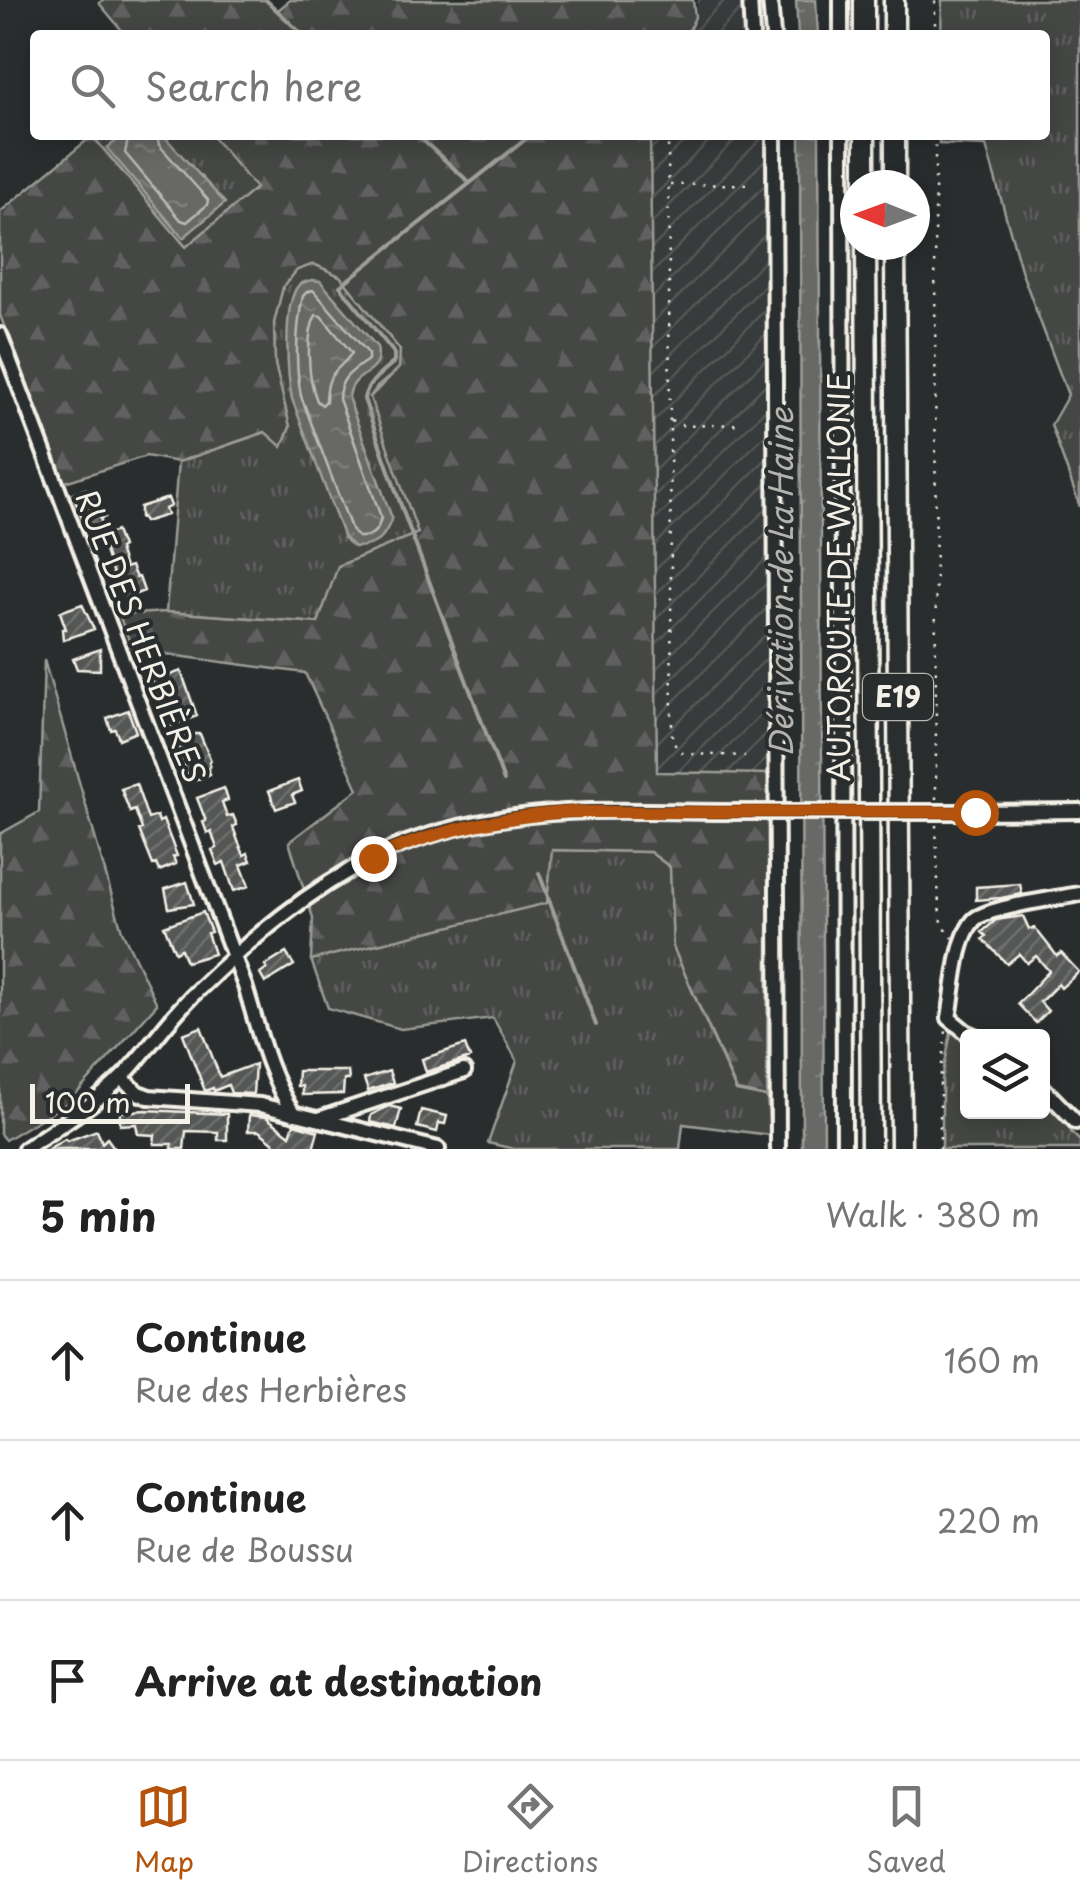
<!DOCTYPE html>
<html lang="en">
<head>
<meta charset="utf-8">
<style>
	body { margin:0; font-family:"Playpen Sans",sans-serif; background:#f6f6f6; color:#222 }
	.controls { position:absolute; right:30px; bottom:30px; display:grid; overflow:hidden; border-radius:10px; box-shadow:0 5px 25px #0003 }
	.controls button { width:90px; height:90px; display:grid; place-items:center; padding:0; border:0; border-bottom:2px solid #e0e0e0; background:#fff; color:#222; font:50px sans-serif }
	.compass { position:absolute; left:840px; top:170px; width:90px; height:90px; border-radius:50%; background:#fff; box-shadow:0 5px 25px #0003; rotate:271deg }
	.scale { position:absolute; left:30px; bottom:25px; width:160px; box-sizing:border-box; padding-left:10px; border:5px solid #f4f1e8; border-top:0; font-size:28px; line-height:35px; white-space:nowrap; color:#f4f1e8; -webkit-text-stroke:8px #2a2d2e; paint-order:stroke }
	.stop { position:absolute; width:30px; height:30px; margin:-22px; border:8px solid #b45309; border-radius:50%; background:#fff }
	.stop.end { background:#b45309; border-color:#fff; box-shadow:0 2px 10px #0008 }
	.list { margin:0; padding:0; list-style:none }
	h2 { display:flex; justify-content:space-between; align-items:center; height:130px; margin:0; padding:0 40px; font-size:42px }
	h2 small { font-size:32px; font-weight:400; color:#767676 }
	.list li { display:grid; grid-template-columns:65px 1fr auto; gap:30px; align-items:center; box-sizing:border-box; height:160px; padding:0 40px; border-top:2px solid #e0e0e0 }
	.list b { display:block; font-size:38px; white-space:nowrap }
	.list p { margin:0; font-size:32px; white-space:nowrap; color:#767676 }
	.list em { font-size:32px; font-style:normal; color:#767676 }
	.icon { flex:none; width:55px; height:55px; fill:none; stroke:currentColor; stroke-width:2; stroke-linecap:round; stroke-linejoin:round }
	.map { position:relative; flex:none; width:1080px; height:1149px; overflow:hidden }
	.search { position:absolute; background:#fff; box-shadow:0 5px 25px #0003; left:30px; right:30px; top:30px; height:110px; display:flex; align-items:center; gap:25px; box-sizing:border-box; padding:0 35px; border-radius:10px; color:#767676; font-size:38px }
	.sheet { height:610px; background:#fff }
	nav { display:flex; justify-content:space-around; align-items:center; box-sizing:border-box; height:140px; border-top:2px solid #e0e0e0; background:#fff; font-size:28px; color:#767676 }
	nav a { display:grid; justify-items:center; gap:5px }
	nav .on { color:#b45309 }
	.map>svg:first-child { display:block }
	.industrial { fill:url(#industrial-furrows) }
	.grass { fill:url(#grass-tufts); stroke:#9c9c96; stroke-width:2.5 }
	.forest { fill:url(#forest-firs); stroke:#9c9c96; stroke-width:2.5 }
	.water { fill:url(#water-ripples); stroke:#9f9f9a; stroke-width:2.5 }
	.lines { fill:none; stroke-linecap:round; stroke-linejoin:round }
	.shore { stroke:#bcbab4; stroke-width:2.5 }
	.stream { stroke:#9f9f9a; stroke-width:4 }
	.building { fill:url(#building-hatch); stroke:#f4f1e8; stroke-width:2.5 }
	.minor-casing { stroke:#f4f1e8; stroke-width:20 }
	.highway-casing { stroke:#f4f1e8; stroke-width:25 }
	.path { stroke:#f4f1e8; stroke-width:2.5; stroke-dasharray:2.5 8; stroke-linecap:butt }
	.minor { stroke:#2a2d2e; stroke-width:12 }
	.highway { stroke:#2a2d2e; stroke-width:18 }
	.minor-bridge-casing { stroke:#f4f1e8; stroke-width:20; stroke-linecap:butt }
	.minor-bridge { stroke:#2a2d2e; stroke-width:12 }
	.route { stroke:#b45309; stroke-width:12 }
	.labels { text-anchor:middle; stroke-width:8; stroke-linejoin:round; paint-order:stroke }
	.shield { fill:#2a2d2e; stroke:#b7b6b0; stroke-width:2.5 }
	.shield-label { font-size:28px; font-weight:bold; fill:#f4f1e8 }
	.street-label { font-size:30px; fill:#f4f1e8; stroke:#2a2d2e }
	.water-label { font-size:32px; font-style:italic; fill:#b5b3ae; stroke:#2a2d2e }
</style>
</head>
<body>
<div class="map">
<svg width="1080" height="1149" viewBox="0 0 1080 1149">
	<defs>
		<pattern id="industrial-furrows" width="10" height="10" patternUnits="userSpaceOnUse" patternTransform="scale(2.5)"><rect width="10" height="10" fill="#373a3a"/><path d="M-1 1l2-2M0 10L10 0M9 11l2-2" fill="none" stroke="#555756"/></pattern>
		<pattern id="grass-tufts" width="24" height="20" patternUnits="userSpaceOnUse" patternTransform="scale(2.5)"><rect width="24" height="20" fill="#444645"/><path d="M3 7l-1-3M5 7V3M7 7l1-3M15 17l-1-3M17 17v-4M19 17l1-3" fill="none" stroke="#606160"/></pattern>
		<pattern id="forest-firs" width="22" height="20" patternUnits="userSpaceOnUse" patternTransform="scale(2.5)"><rect width="22" height="20" fill="#444645"/><path d="M5 1l3.5 6h-7zM16 11l3.5 6h-7z" fill="#606160"/></pattern>
		<pattern id="water-ripples" width="26" height="14" patternUnits="userSpaceOnUse" patternTransform="scale(2.5)"><rect width="26" height="14" fill="#676866"/><path d="M2 4q2-2 4 0t4 0M15 11q2-2 4 0t4 0" fill="none" stroke="#7d7e7c"/></pattern>
		<pattern id="building-hatch" width="6" height="6" patternUnits="userSpaceOnUse" patternTransform="scale(2.5)"><rect width="6" height="6" fill="#555756"/><path d="M-1 1l2-2M0 6l6-6M5 7l2-2" fill="none" stroke="#6e706e"/></pattern>
	</defs>
	<rect width="100%" height="100%" fill="#2a2d2e"/>
	<filter id="ink" filterUnits="userSpaceOnUse"><feTurbulence type="fractalNoise" baseFrequency=".01" numOctaves="2"/><feDisplacementMap in="SourceGraphic" scale="20" xChannelSelector="R" yChannelSelector="G"/><feConvolveMatrix kernelMatrix="1 2 1 2 8 2 1 2 1" color-interpolation-filters="sRGB"/></filter>
	<g filter="url(#ink)">
		<path class="industrial" d="M698,0H763L765,35H687L695,17Z
			M650,135H766L769,774L657,773Z"/>
		<path class="grass" d="M942,0H1080V507L1051,425L1068,395L1022,273L986,146L939,144V135H1045V35H941Z
			M92,135H211L257,188L186,247Z
			M314,264L340,276L400,350V368L377,387L370,397L419,533L339,566L318,623L166,612L178,462L266,432L282,446L290,427L275,364L274,322L283,287L297,270Z
			M551,850L650,852L670,867L673,947L736,1091L767,1097L770,1135L683,1124L680,1149H514L488,1143L517,1061L493,1018L401,1029L328,1008L311,960L546,903Z
			M952,1027L968,1036V1112H1042L1043,1093L1064,1114L1071,1132L1080,1141V1149H942V1079Z"/>
		<path class="forest" d="M103,0H266L277,11L290,0H693L695,17L687,35H126L99,3Z
			M211,135H650L657,772L769,774L767,1097L737,1091L673,947L670,867L650,852L552,850L547,903L311,960L313,918L289,842L358,789L305,673L133,650L119,615L166,612L318,623L338,566L418,533L370,397L399,368L400,350L340,276L314,264L297,270L283,287L274,323L275,364L290,427L282,447L265,432L178,462L146,456L62,483L0,315V212L92,136L186,247L256,188Z
			M44,660L122,931L157,1004L69,1102L5,1140L0,1134V834L39,812Z"/>
		<path class="water" d="M796,0H816L818,35H798Z
			M124,135H163L225,203L183,238L107,148Z
			M800,135H819L824,1149H802Z
			M312,280L320,281L377,347C384,379 349,369 349,400L392,518C384,539 376,547 354,547L344,538L292,399C287,375 284,316 294,293C297,284 303,282 312,280Z"/>
		<g class="lines">
			<path class="shore" d="M129,135L125,153L181,220L187,222L207,205L208,200L159,145L157,135
				M313,290L368,353V360C352,371 339,378 339,399L381,517C379,530 372,538 358,537L352,531L301,396C295,363 296,328 303,296L307,292Z
				M316,315L321,316L352,353C336,374 327,370 326,401L322,405L317,401C308,379 305,335 316,315Z"/>
			<path class="stream" d="M266,0L303,35
				M417,135L469,182
				M504,781L404,514L364,399C366,383 383,372 394,362V353L340,286L531,135
				M539,873L596,1025"/>
		</g>
		<path class="building" d="M86,489L89,498L95,497L105,517L100,519L102,523L86,529L73,494Z
			M168,498L171,506L165,509L167,515L144,522L142,517L140,518V507Z
			M116,531L122,547L119,549L125,568L131,566L136,578L139,577L144,591L126,598L118,579L115,580L100,537Z
			M82,604L94,629L63,640L62,629H66L60,612Z
			M100,649V670L77,669L73,659Z
			M181,671L197,716L167,727L164,717L171,714L165,696L158,699L150,677L163,672L165,677Z
			M128,710L136,732L119,739L115,729L111,730L107,718Z
			M195,734H200L211,761L209,762L210,767L208,768L210,774L196,780L194,773L187,775L176,741Z
			M298,780L302,791L292,795L295,802L276,809L269,791Z
			M136,784L148,819L157,816L159,822L163,820L177,856L173,857L176,864L159,871L156,864L153,865L139,830L142,829L135,810L130,812L121,789Z
			M224,788L228,800L222,802L227,817L233,815L237,825L233,827L238,841L244,855L248,853L251,861L241,865L249,886L234,891L224,862L218,865L212,850L217,848L211,831L207,833L203,822L206,821L197,798Z
			M187,882L194,904L169,908L165,889Z
			M1020,884L1022,894L1001,898L976,900V887Z
			M203,912L211,932L207,933L214,954L186,962L181,949L175,952L164,926Z
			M1023,916L1029,929L1035,928L1057,956L1061,953L1079,972L1061,988L1058,984L1040,1002L1048,1011L1036,1023L1018,1004L1049,971L1036,956L1027,963L1019,954L1007,964L983,939L986,936L982,932L996,920Z
			M286,953L294,965L265,983L260,974L267,969L265,966Z
			M201,1027L220,1077L255,1064L253,1094L231,1093L228,1085L214,1091L213,1088L205,1091L183,1034Z
			M465,1045L470,1058L426,1072L422,1059Z
			M298,1071H348L349,1080H344L343,1094L302,1095V1086H297Z
			M389,1071L393,1083L368,1091L364,1079Z
			M389,1106L401,1109L396,1128L370,1122L371,1115Z
			M146,1110L227,1114V1140H218V1132L186,1131L184,1149H172V1144H154L155,1135L138,1134L136,1124L120,1125V1112Z
			M421,1110L447,1116L445,1124L439,1123L437,1132L417,1127Z
			M249,1115L266,1117L290,1135L294,1124L318,1131L313,1149H280L272,1146L274,1143L259,1131H248Z
			M97,1130L102,1143L107,1138L115,1149H48L65,1139L67,1141Z"/>
		<g class="lines">
			<defs>
				<path id="minor" d="M750,0L752,35
					M770,0L773,35
					M841,0V35
					M774,135L778,1149
					M842,135L844,1149
					M0,335L245,986C258,1028 269,1077 294,1114
					M975,812L1080,811
					M975,1036L966,1032L949,1018C954,992 956,940 974,920C987,907 1059,898 1080,894
					M122,1078L138,1093L149,1097L260,1105L438,1149
					M1042,1087L1076,1122
					M319,1119L464,1071
					M25,1149C58,1126 95,1105 123,1076C149,1049 170,1016 198,990C251,939 308,890 374,857C431,829 502,816 566,812C619,809 673,812 726,812"/>
				<path id="highway" d="M864,0V35
					M894,0V35
					M865,135V185
					M895,135V185
					M866,245L871,1149
					M895,245L901,1149"/>
			</defs>
			<use href="#minor" class="minor-casing"/>
			<use href="#highway" class="highway-casing"/>
			<path class="path" d="M935,35V0
				M668,135L672,734C674,745 676,750 687,754L745,756
				M935,135L936,802
				M670,185L753,184
				M671,421L684,426L742,424
				M936,825L939,908L943,926L953,938
				M940,1149V1081L946,1031"/>
			<use href="#minor" class="minor"/>
			<use href="#highway" class="highway"/>
			<defs>
				<path id="minor-bridge" d="M726,812H975"/>
			</defs>
			<use href="#minor-bridge" class="minor-bridge-casing"/>
			<use href="#minor-bridge" class="minor-bridge"/>
		</g>
	</g>
	<g class="lines" filter="url(#ink)">
		<path class="route" d="M373,858C435,830 501,817 569,812H975"/>
	</g>
	<g class="labels">
		<rect class="shield" x="863" y="674" width="70" height="46" rx="8"/>
		<g class="shield-label">
			<text x="898" y="707">E19</text>
		</g>
		<g class="street-label">
			<text transform="translate(840 577) rotate(-90)" y="10">AUTOROUTE DE WALLONIE</text>
			<text transform="translate(140 637) rotate(69)" y="10">RUE DES HERBIÈRES</text>
		</g>
		<g class="water-label">
			<text transform="translate(782 582) rotate(-90)" y="11">Dérivation de La Haine</text>
		</g>
	</g>
</svg>
<div class="controls">
<button><svg class="icon" aria-label="layers" viewBox="0 0 24 24"><path d="M12 4l9 5-9 5-9-5zM3 14l9 5 9-5"/></svg></button>
</div>
<svg class="compass" viewBox="-18 -18 36 36"><path d="M0-13l5 13h-10z" fill="#e53935"/><path d="M0 13l5-13h-10z" fill="#767676"/></svg>
<div class="scale">100 m</div>
<div class="stop" style="left:975px;top:812px"></div>
<div class="stop end" style="left:373px;top:858px"></div>
<div class="search"><svg class="icon" aria-label="search" viewBox="0 0 24 24"><circle cx="10" cy="10" r="6"/><path d="M15 15l6 6"/></svg>Search here</div>
</div>
<section class="sheet">
<h2>5 min<small>Walk · 380 m</small></h2>
<ul class="list">
<li><svg class="icon" aria-label="ahead" viewBox="0 0 24 24"><path d="M12 20V5M6 11l6-6 6 6"/></svg><div><b>Continue</b><p>Rue des Herbières</p></div><em>160 m</em></li>
<li><svg class="icon" aria-label="ahead" viewBox="0 0 24 24"><path d="M12 20V5M6 11l6-6 6 6"/></svg><div><b>Continue</b><p>Rue de Boussu</p></div><em>220 m</em></li>
<li><svg class="icon" aria-label="arrive" viewBox="0 0 24 24"><path d="M6 21V4h12l-3 4 3 4H6"/></svg><div><b>Arrive at destination</b></div></li>
</ul>
</section>
<nav>
<a class="on"><svg class="icon" aria-label="map" viewBox="0 0 24 24"><path d="M3 6l6-2 6 2 6-2v14l-6 2-6-2-6 2zM9 4v14M15 6v14"/></svg>Map</a>
<a><svg class="icon" aria-label="directions" viewBox="0 0 24 24"><path d="M12 3l9 9-9 9-9-9zM9 14v-3h6M13 9l2 2-2 2"/></svg>Directions</a>
<a><svg class="icon" aria-label="saved" viewBox="0 0 24 24"><path d="M7 4h10v16l-5-4-5 4z"/></svg>Saved</a>
</nav>
</body>
</html>
